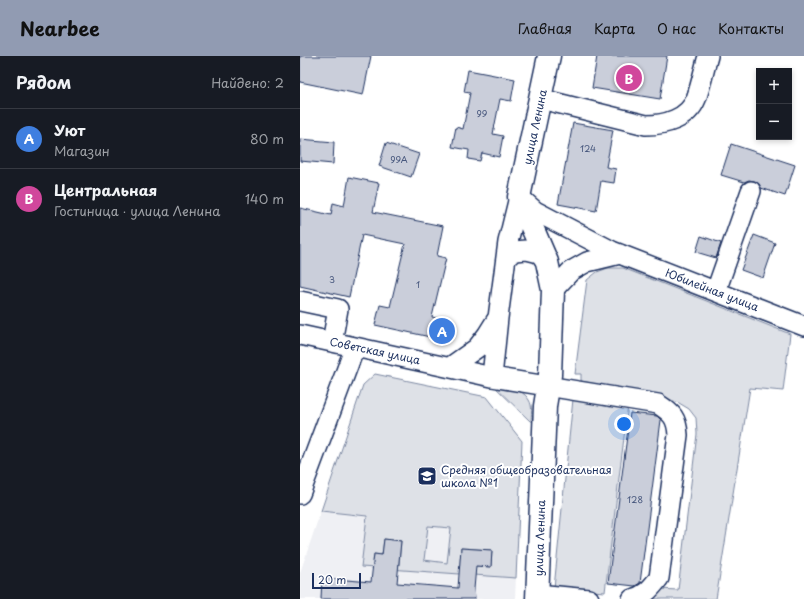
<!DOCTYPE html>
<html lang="ru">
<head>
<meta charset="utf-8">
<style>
	body { margin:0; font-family:"Playpen Sans",sans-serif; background:#242831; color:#f1f3f6 }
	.controls { position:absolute; right:12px; top:12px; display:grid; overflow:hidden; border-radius:0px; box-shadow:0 2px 6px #0003 }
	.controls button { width:36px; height:36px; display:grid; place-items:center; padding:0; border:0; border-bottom:1px solid #363941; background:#171b24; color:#f1f3f6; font:20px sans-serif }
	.scale { position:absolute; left:12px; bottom:10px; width:49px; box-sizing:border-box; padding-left:4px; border:2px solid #1b2f5e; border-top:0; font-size:11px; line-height:14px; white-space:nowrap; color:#1b2f5e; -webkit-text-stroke:3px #fff; paint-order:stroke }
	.you { position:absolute; left:324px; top:368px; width:14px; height:14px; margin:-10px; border:3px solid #fff; border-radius:50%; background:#1a73e8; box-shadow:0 0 0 6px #1a73e833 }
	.badge { display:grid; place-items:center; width:26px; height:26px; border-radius:50%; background:#919bb2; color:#fff; font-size:13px; font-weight:700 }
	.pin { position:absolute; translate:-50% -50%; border:2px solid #fff; box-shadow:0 1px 4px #0006 }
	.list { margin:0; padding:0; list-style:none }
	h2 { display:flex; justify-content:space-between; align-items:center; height:52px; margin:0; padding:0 16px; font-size:17px }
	h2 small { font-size:13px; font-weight:400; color:#9ea1a6 }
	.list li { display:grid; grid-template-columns:26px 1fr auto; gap:12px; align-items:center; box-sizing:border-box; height:60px; padding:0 16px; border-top:1px solid #363941 }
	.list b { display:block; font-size:15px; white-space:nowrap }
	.list p { margin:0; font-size:13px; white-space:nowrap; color:#9ea1a6 }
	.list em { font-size:13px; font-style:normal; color:#9ea1a6 }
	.map { position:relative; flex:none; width:504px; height:543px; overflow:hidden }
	header { display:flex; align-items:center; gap:24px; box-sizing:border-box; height:56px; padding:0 20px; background:#919bb2; color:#111 }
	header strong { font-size:19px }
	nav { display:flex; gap:22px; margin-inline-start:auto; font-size:14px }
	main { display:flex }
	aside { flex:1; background:#171b24 }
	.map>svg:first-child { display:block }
	.built { fill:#eff0f4 }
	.green { fill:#dee1e7; stroke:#7c88a2; fill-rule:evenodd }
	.building { fill:#caceda; stroke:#1b2f5e }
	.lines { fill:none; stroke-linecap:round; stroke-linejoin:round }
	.minor-casing { stroke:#1b2f5e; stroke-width:22 }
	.major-casing { stroke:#1b2f5e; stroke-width:25 }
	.minor { stroke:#fff; stroke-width:19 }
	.major { stroke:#fff; stroke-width:22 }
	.labels { text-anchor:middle; stroke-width:4; stroke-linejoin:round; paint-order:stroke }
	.number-label { font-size:9px; fill:#47577d }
	.street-label { font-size:11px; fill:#1b2f5e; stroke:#fff }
	.poi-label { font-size:11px; fill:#1b2f5e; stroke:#fff; text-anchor:start }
</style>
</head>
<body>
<header>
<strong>Nearbee</strong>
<nav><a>Главная</a><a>Карта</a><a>О нас</a><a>Контакты</a></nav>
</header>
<main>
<aside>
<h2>Рядом<small>Найдено: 2</small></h2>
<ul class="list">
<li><span class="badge" style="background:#3f7fe0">A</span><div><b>Уют</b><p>Магазин</p></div><em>80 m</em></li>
<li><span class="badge" style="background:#d1479c">B</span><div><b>Центральная</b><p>Гостиница · улица Ленина</p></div><em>140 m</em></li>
</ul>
</aside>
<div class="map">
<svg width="504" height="543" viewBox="0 0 504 543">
	<rect width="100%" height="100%" fill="#fff"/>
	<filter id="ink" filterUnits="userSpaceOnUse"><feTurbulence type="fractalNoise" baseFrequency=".025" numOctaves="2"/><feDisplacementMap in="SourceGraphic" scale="8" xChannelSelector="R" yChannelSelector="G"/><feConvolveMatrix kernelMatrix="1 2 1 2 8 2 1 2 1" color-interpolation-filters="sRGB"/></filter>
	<g filter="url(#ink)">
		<path class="built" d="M75,318L187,341L222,385L215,543H0V517L63,329Z"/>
		<path class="green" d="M308,212H323L490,278L483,335L450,332L416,543H342L359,533L378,534L397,378L396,362L389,353L379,347L363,341L281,325V318H275L287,224L297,216Z
			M75,318L187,341L222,385L216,522L61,511L67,460L21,455L63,329ZM128,470L151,472L147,507L124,504ZM84,483L101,485L99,509L73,506L74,498L82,499ZM161,492L192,494L191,511L160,509Z
			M190,326C202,329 223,332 229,344C233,350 231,359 231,366Z
			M273,343L328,349L305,536L254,532Z"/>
		<path class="building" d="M0,0H71L63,39L0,26Z
			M297,0H367L360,43L292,32Z
			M168,14L215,23L211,45L200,43L193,78L203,80L199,101L182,97L180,105L168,103L169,94L152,91L156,71L163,73L170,37L164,36Z
			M273,67L313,74L306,111L316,113L314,127L301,125L296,155L258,148Z
			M0,83L34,86L33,108L0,105Z
			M86,87L119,98L111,121L79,110Z
			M431,88L495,109L485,140L461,132L459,128L454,125L449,124L444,126L421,119Z
			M49,121L79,127L73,156L143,170L137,200L146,202L132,261L149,265L144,284L75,269L80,249L90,251L105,188L62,179L49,241L0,230V152L31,159L33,147L44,150Z
			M454,179L475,187L463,222L441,214Z
			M401,180L421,187L416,202L396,196Z
			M330,357L357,360L361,364L340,527L335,530L308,527Z
			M84,483L101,485L97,527L158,532L161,492L192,494L191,511L176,510L174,533L175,543H21L22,522L71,526L74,498L82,499Z"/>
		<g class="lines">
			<defs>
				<path id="minor" d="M241,43L346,69C365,69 388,63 396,43C401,29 404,14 408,0
					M206,202L214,195L227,194L239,197L247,206
					M253,234L271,215L287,206L320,198
					M416,235L451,135
					M0,245L38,253L32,286
					M0,279L192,321L358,348C372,357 377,362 378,379L359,522C350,533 346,539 332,543
					M150,311L177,292L187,279L197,263
					M192,321L198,262L208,186L219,141L235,155L312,195L504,270
					M0,438L55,291
					M237,538L289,543"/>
				<path id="major" d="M237,543L244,375L245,350L250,319L253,234L247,206L219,141L249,0"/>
			</defs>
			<use href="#minor" class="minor-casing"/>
			<use href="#major" class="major-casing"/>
			<use href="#minor" class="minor"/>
			<use href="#major" class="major"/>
		</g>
	</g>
	<defs>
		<symbol id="school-square" viewBox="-11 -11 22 22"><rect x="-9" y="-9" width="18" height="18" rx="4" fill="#1b2f5e" stroke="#fff"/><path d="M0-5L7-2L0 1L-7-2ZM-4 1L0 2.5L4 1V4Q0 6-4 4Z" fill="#fff"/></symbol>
	</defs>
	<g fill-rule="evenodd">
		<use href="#school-square" x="116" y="409" width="22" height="22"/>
	</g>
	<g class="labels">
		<g class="number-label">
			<text x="182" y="61">99</text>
			<text x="288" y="96">124</text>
			<text x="99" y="107">99А</text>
			<text x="32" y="227">3</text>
			<text x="118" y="232">1</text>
			<text x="335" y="447">128</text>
		</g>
		<g class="street-label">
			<text transform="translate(235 71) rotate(-78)" y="4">улица Ленина</text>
			<text transform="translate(412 234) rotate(21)" y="4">Юбилейная улица</text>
			<text transform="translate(75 295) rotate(12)" y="4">Советская улица</text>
			<text transform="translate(240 482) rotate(-88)" y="4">улица Ленина</text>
		</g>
		<g class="poi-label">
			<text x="141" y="418">Средняя общеобразовательная<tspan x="141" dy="13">школа №1</tspan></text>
		</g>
	</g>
</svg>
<div class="controls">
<button>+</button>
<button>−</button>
</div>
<div class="scale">20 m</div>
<div class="you"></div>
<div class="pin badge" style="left:142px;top:275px;background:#3f7fe0">A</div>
<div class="pin badge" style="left:329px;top:22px;background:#d1479c">B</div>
</div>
</main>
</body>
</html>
